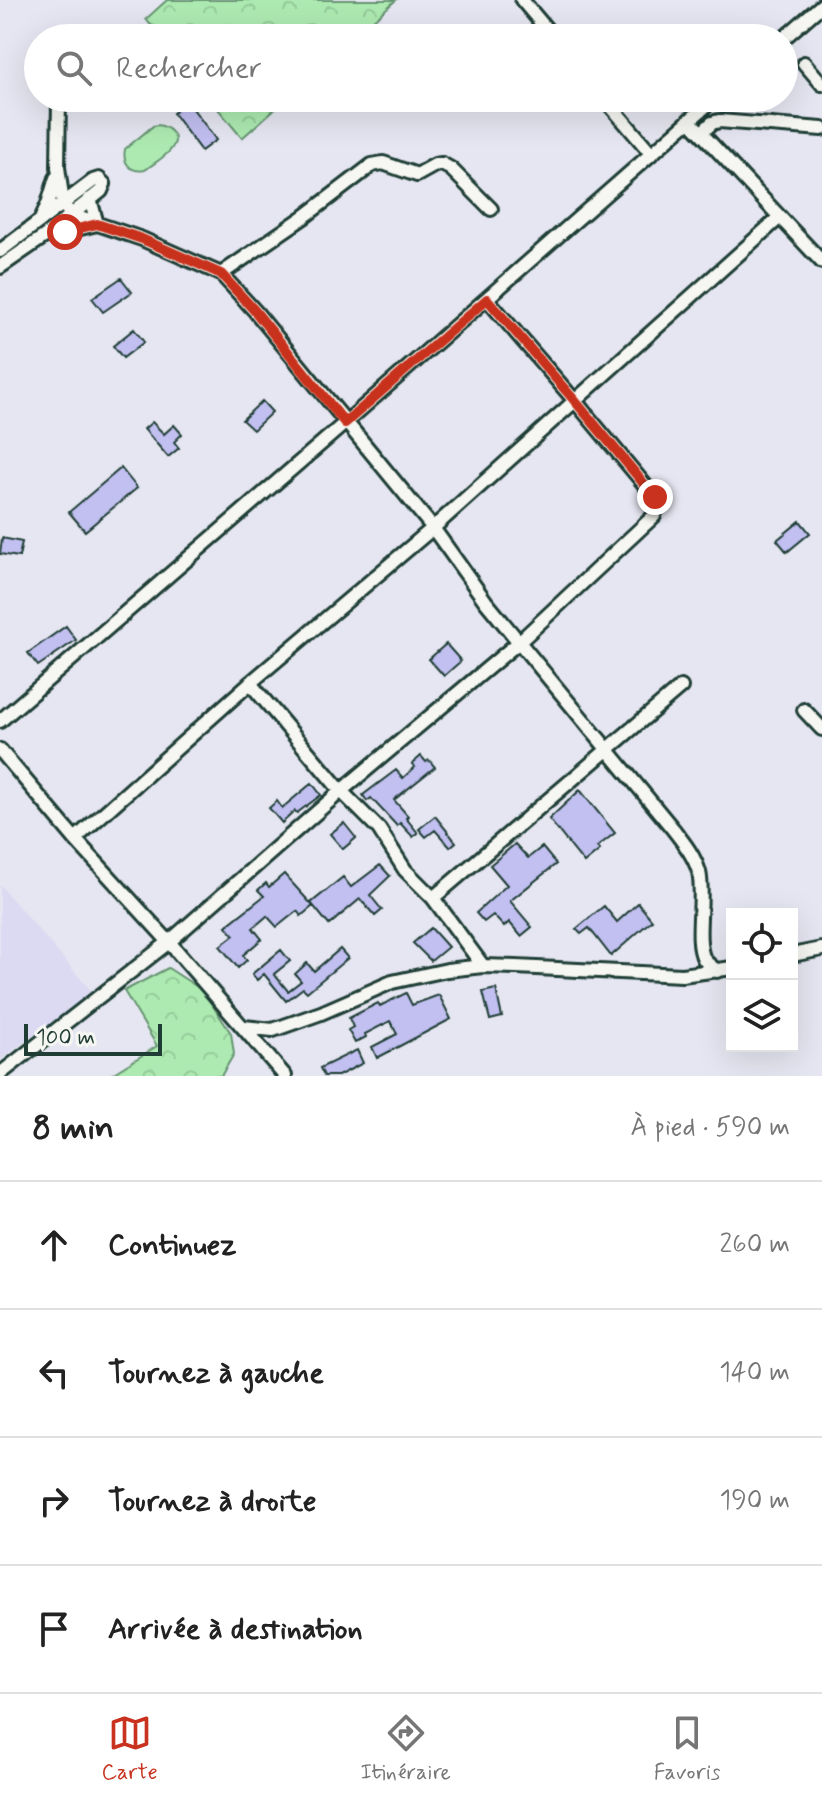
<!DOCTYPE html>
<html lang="fr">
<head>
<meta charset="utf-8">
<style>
	body { margin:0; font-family:Mynerve,sans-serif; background:#f6f6f6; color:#222 }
	.controls { position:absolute; right:24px; bottom:24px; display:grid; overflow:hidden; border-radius:0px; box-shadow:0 8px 32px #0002 }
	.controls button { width:72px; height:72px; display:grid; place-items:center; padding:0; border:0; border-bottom:2px solid #e0e0e0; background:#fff; color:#222; font:40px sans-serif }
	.scale { position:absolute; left:24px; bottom:20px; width:138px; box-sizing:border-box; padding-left:8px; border:4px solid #1f3d34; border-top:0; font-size:22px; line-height:28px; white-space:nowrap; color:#1f3d34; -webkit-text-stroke:6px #f6f6f2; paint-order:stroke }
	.stop { position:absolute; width:24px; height:24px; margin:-18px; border:6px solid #c8321e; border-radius:50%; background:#fff }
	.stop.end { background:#c8321e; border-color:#fff; box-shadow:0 2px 8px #0008 }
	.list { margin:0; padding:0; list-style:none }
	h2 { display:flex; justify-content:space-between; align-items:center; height:104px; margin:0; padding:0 32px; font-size:34px }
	h2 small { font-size:26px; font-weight:400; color:#767676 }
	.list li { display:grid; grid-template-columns:52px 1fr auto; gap:24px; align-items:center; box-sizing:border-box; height:128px; padding:0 32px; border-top:2px solid #e0e0e0 }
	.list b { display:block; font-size:30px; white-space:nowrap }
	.list em { font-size:26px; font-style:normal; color:#767676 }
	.icon { flex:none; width:44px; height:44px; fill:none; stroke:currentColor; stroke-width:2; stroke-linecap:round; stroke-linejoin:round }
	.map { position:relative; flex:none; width:822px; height:1076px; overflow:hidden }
	.search { position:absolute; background:#fff; box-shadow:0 8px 32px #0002; left:24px; right:24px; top:24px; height:88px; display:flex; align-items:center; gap:20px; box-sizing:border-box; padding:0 28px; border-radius:44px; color:#767676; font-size:30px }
	.sheet { height:616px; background:#fff }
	nav { display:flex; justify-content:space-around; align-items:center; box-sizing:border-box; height:112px; border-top:2px solid #e0e0e0; background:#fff; font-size:22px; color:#767676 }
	nav a { display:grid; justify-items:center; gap:4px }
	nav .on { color:#c8321e }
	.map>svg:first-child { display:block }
	.built { fill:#dbdaf2 }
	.forest { fill:url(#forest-crowns); stroke:#669472; stroke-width:2 }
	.pitch { fill:#adeab1; stroke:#669472; stroke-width:2 }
	.building { fill:#c2bff1; stroke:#1f3d34; stroke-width:2 }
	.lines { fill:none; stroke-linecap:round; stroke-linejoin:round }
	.minor-casing { stroke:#1f3d34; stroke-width:18 }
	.minor { stroke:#f6f6f2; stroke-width:12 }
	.route { stroke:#c8321e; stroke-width:10 }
</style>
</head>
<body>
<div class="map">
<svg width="822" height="1076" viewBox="0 0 822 1076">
	<defs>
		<pattern id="forest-crowns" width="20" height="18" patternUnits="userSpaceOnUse" patternTransform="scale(2)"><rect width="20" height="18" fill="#adeab1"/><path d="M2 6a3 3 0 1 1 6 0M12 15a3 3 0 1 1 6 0" fill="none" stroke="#94ca99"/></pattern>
	</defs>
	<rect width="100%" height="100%" fill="#e6e6f2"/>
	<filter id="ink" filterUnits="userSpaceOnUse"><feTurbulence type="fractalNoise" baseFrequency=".0125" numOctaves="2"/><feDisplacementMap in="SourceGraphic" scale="16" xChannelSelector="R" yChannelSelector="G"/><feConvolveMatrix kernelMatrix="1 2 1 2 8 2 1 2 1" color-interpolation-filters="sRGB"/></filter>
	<g filter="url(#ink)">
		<path class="built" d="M0,885L92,992L0,1060Z"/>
		<path class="forest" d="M167,0H396L353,38H161L146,19Z
			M209,98H287L242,138Z
			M168,968L202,990L231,1033L234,1054L221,1076H109L157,1046L124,991Z"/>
		<path class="pitch" d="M157,125C168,126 181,136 172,148C167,156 153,164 145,170C131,173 122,163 125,149L153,126Z"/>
		<path class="building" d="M166,98H185L216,140L201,151L173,113L176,111Z
			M121,278L132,292L103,312L92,298Z
			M134,329L144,342L123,358L113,346Z
			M262,401L272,412L253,430L242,420Z
			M152,422L164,434L174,425L182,434L174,442L179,448L168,457L144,429Z
			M121,468L137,488L85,531L69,512Z
			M800,521L810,533L787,552L777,540Z
			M2,538L22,542L19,557L0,554Z
			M66,626L76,640L38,666L28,653Z
			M446,644L461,661L444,676L429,659Z
			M421,756L426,762L429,760L435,767L394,800L408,816L406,818L418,833L413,837L400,823L397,826L371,798L367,801L363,795L396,770L403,778L415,767L412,764Z
			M312,783L321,795L297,813L295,811L282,823L269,808L277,801L282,808Z
			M580,790L615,833L597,847L600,850L584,863L549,819Z
			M435,816L456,842L450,847L435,830L426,837L419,829Z
			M344,823L356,838L343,849L330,834Z
			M515,844L528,858L542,847L556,864L510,901L532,927L521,936L509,922L504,927L493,915L484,922L476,913L507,885L490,865Z
			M380,865L390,876L370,895L382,910L375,916L360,899L329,925L311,903L343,877L351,887Z
			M284,874L313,906L301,916L297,911L277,927L267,916L253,928L262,939L243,955L247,960L238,968L220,946L234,935L226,926L264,896L258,890L266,883L269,887Z
			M638,903L652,920L611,956L589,928L581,934L576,929L604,906L617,922Z
			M431,928L448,947L431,961L413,943Z
			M340,949L348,958L307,992L303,988L286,1001L264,974L257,980L252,974L281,950L290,961L274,974L288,991L301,981L295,974L307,963L314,971Z
			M496,989L502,1017L490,1020L483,992Z
			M406,993L412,1005L439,995L451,1019L377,1058L372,1047L397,1034L390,1021L365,1034L366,1037L355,1043L348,1030L353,1027L349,1018L378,1003L380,1006Z
			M357,1050L363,1063L338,1076H324L320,1068Z"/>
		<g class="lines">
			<defs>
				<path id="minor" d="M522,0L554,38
					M784,38L822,5
					M804,63L822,84
					M59,98L58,167L63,204L71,215L142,239L221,274L255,311L433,528L486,602L673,829C683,842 694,855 699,872C705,896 694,940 704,959C706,963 714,968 717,971
					M604,98L651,153
					M689,120L822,262
					M701,133L712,123L719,121L822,129
					M42,217L48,204L56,178
					M47,236L97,224L90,199
					M0,251L93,181L99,179L104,184L101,191L45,236L0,267
					M221,274L304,217L372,165L383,163L417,175L435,165L442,164L451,169L491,209
					M250,683L341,791L379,829L405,870L433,898L483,966
					M804,710L822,729
					M0,721L345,423L715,98
					M0,750L75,839L169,942L285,1076
					M75,839L250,683L433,528L780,217
					M433,898L681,687
					M792,955L822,949
					M244,1027L273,1030L321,1013L392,982L447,970L483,966L516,967L682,975L732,968
					M0,1074L169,942L341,791L519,642L654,516L657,506L655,497L575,401L487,299"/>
			</defs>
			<use href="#minor" class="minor-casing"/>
			<use href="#minor" class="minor"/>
		</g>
	</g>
	<g class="lines" filter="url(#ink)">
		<path class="route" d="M65,232L97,224L142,239L221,274L255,311L345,423L487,299L575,401L655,497"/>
	</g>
</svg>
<div class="controls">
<button><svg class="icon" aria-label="locate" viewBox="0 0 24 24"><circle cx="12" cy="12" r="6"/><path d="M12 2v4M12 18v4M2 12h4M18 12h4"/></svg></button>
<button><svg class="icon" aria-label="layers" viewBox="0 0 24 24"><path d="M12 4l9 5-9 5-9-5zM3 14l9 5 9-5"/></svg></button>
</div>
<div class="scale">100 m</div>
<div class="stop" style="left:65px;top:232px"></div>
<div class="stop end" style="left:655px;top:497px"></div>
<div class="search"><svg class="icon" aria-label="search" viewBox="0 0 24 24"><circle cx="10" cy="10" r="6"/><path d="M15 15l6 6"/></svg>Rechercher</div>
</div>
<section class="sheet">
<h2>8 min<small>À pied · 590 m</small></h2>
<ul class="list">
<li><svg class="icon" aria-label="ahead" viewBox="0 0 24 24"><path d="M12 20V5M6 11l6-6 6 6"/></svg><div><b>Continuez</b></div><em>260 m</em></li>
<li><svg class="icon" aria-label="left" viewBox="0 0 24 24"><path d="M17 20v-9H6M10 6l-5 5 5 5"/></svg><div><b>Tournez à gauche</b></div><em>140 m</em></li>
<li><svg class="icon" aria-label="right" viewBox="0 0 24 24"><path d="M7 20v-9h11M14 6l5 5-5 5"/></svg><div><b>Tournez à droite</b></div><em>190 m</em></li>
<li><svg class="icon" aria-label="arrive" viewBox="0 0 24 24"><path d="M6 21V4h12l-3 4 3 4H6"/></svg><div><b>Arrivée à destination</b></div></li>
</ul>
</section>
<nav>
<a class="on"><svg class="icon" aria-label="map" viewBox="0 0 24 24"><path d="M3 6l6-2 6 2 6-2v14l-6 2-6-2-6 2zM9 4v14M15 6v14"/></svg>Carte</a>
<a><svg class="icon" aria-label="directions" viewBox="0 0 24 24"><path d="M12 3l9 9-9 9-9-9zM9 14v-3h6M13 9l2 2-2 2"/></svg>Itinéraire</a>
<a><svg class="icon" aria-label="saved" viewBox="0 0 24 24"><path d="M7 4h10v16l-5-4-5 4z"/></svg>Favoris</a>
</nav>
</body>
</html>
